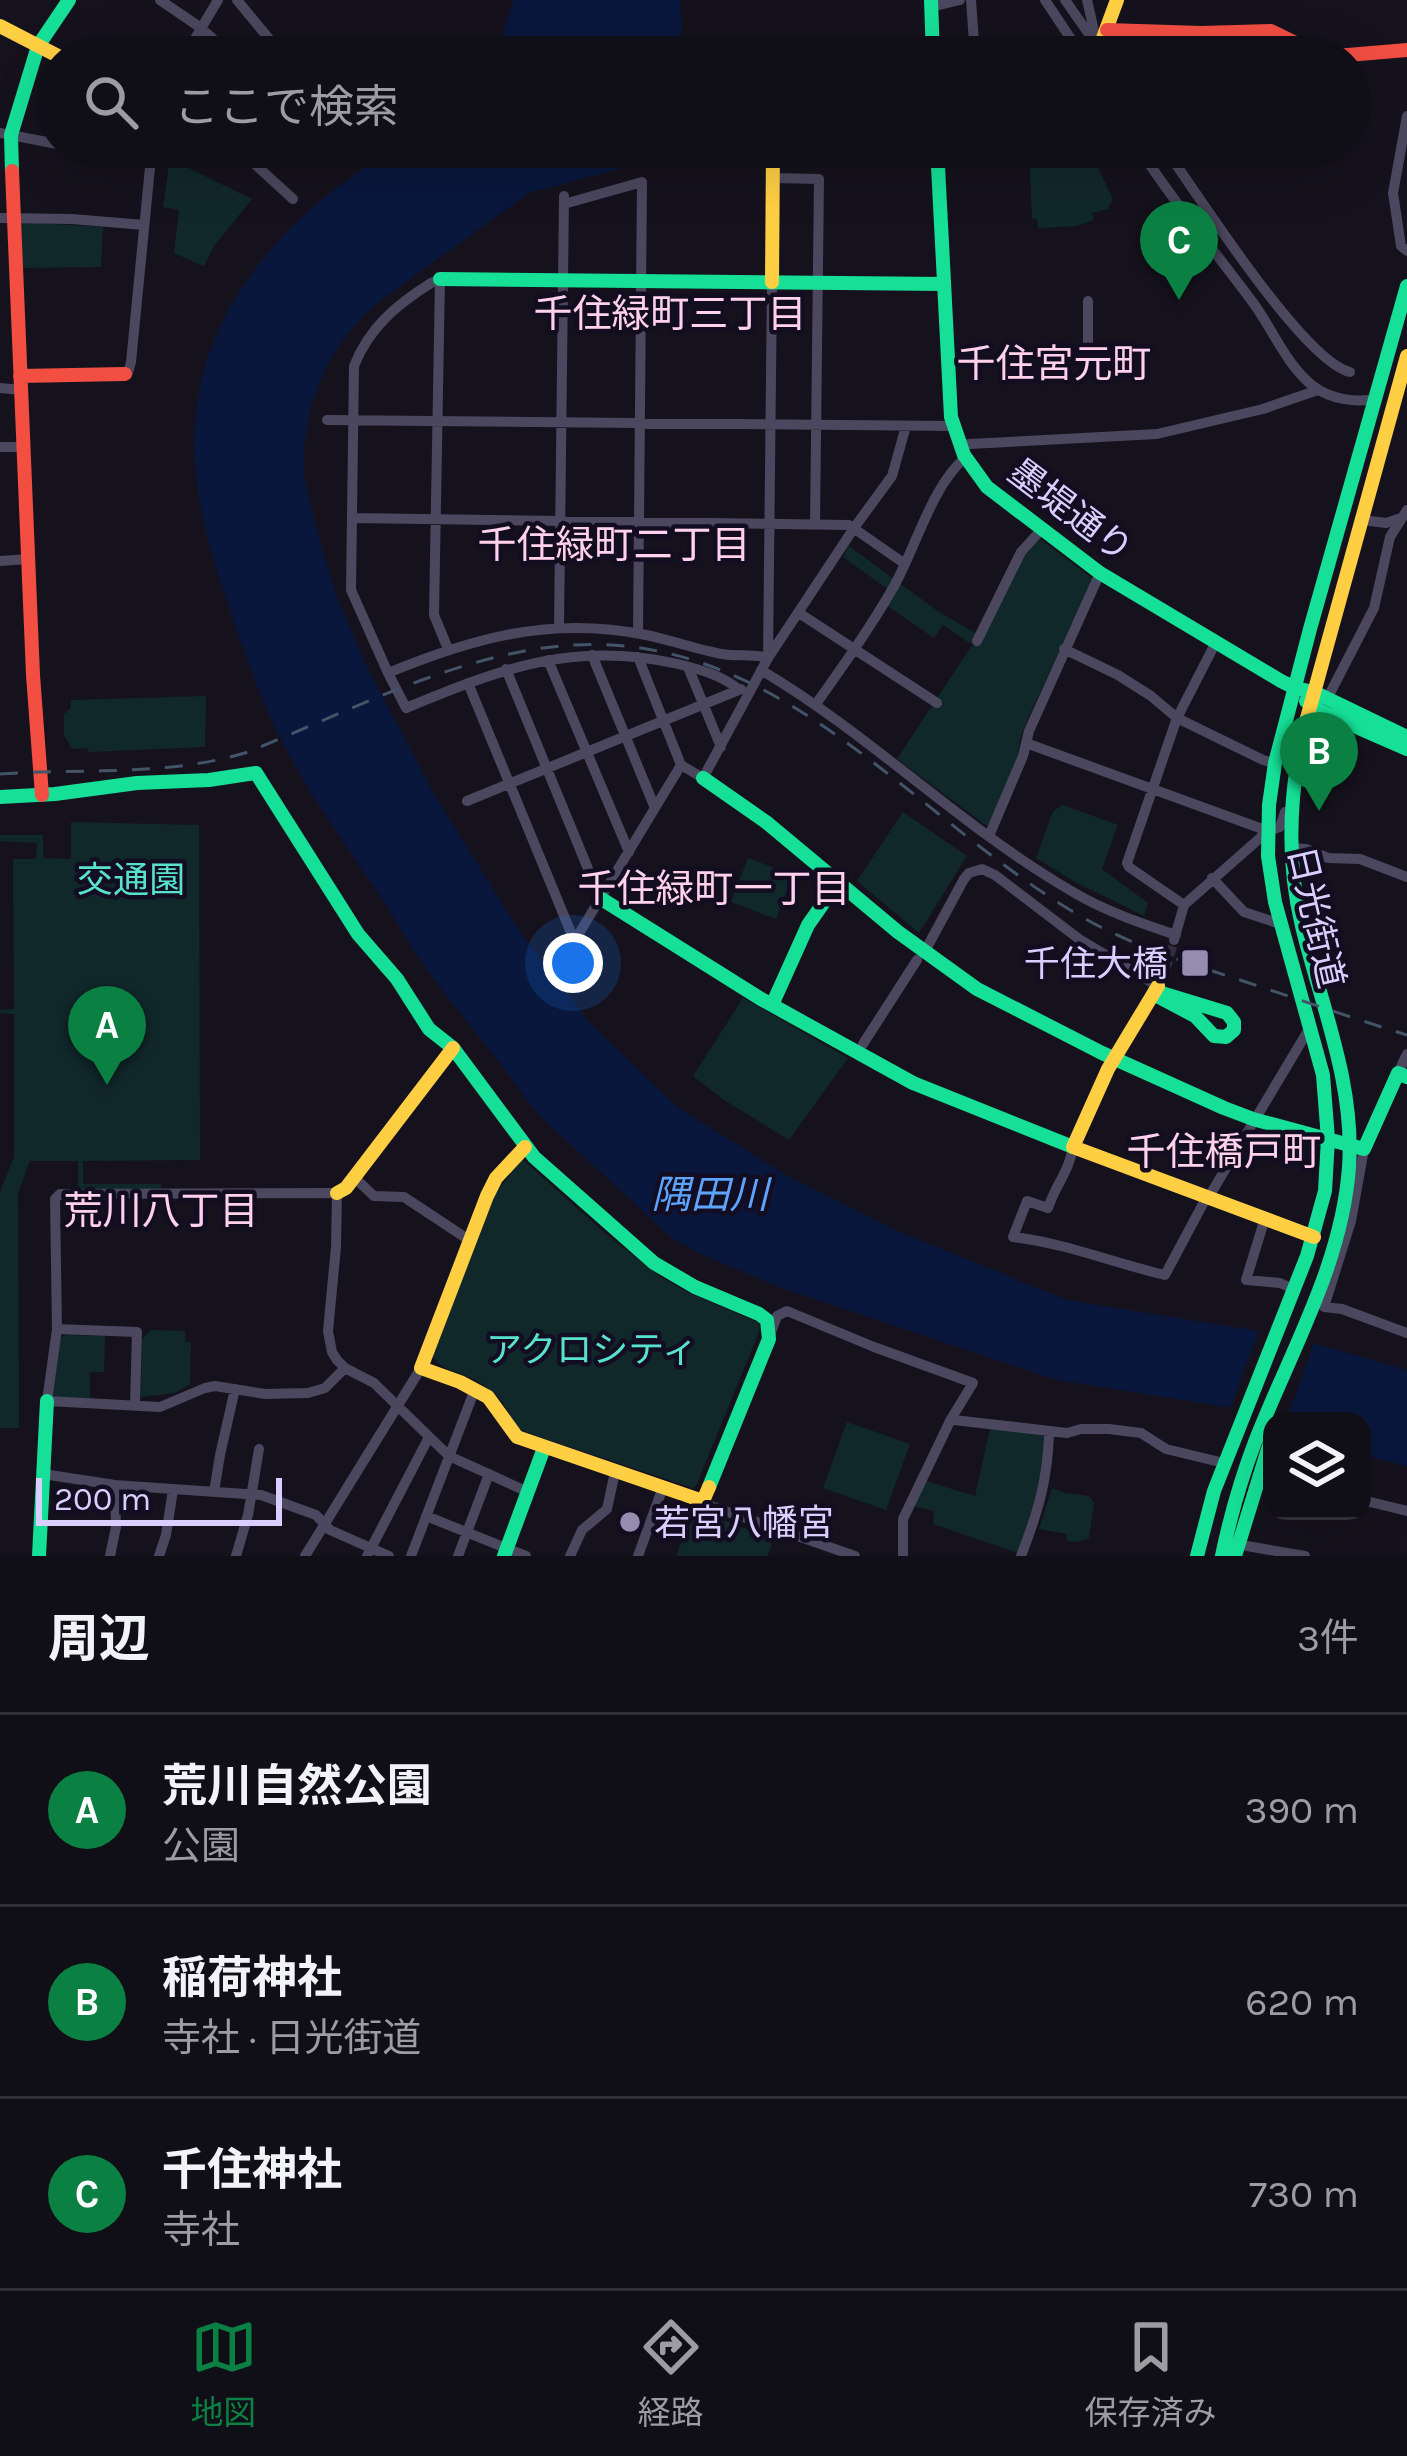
<!DOCTYPE html>
<html lang="ja">
<head>
<meta charset="utf-8">
<style>
	body { margin:0; font-family:Karla,"Noto Sans JP",sans-serif; background:#1e1c23; color:#f1f3f6 }
	.controls { position:absolute; right:36px; bottom:36px; display:grid; overflow:hidden; border-radius:24px; box-shadow:0 12px 48px #0002 }
	.controls button { width:108px; height:108px; display:grid; place-items:center; padding:0; border:0; border-bottom:3px solid #302e35; background:#100e16; color:#f1f3f6; font:60px sans-serif }
	.scale { position:absolute; left:36px; bottom:30px; width:246px; box-sizing:border-box; padding-left:12px; border:6px solid #d9cfff; border-top:0; font-size:33px; line-height:42px; white-space:nowrap; color:#d9cfff; -webkit-text-stroke:9px #130d22; paint-order:stroke }
	.you { position:absolute; left:573px; top:963px; width:42px; height:42px; margin:-30px; border:9px solid #fff; border-radius:50%; background:#1a73e8; box-shadow:0 0 0 18px #1a73e833 }
	.badge { display:grid; place-items:center; width:78px; height:78px; border-radius:50%; background:#0b8043; color:#fff; font-size:39px; font-weight:700 }
	.pin { position:absolute; translate:-50% -99px; filter:drop-shadow(0 3px 6px #0008) }
	.pin::after { content:''; position:absolute; top:63px; width:42px; height:36px; background:inherit; clip-path:polygon(0 0,100% 0,50% 100%) }
	.list { margin:0; padding:0; list-style:none }
	h2 { display:flex; justify-content:space-between; align-items:center; height:156px; margin:0; padding:0 48px; font-size:51px }
	h2 small { font-size:39px; font-weight:400; color:#9c9ca1 }
	.list li { display:grid; grid-template-columns:78px 1fr auto; gap:36px; align-items:center; box-sizing:border-box; height:192px; padding:0 48px; border-top:3px solid #302e35 }
	.list b { display:block; font-size:45px; white-space:nowrap }
	.list p { margin:0; font-size:39px; white-space:nowrap; color:#9c9ca1 }
	.list em { font-size:39px; font-style:normal; color:#9c9ca1 }
	.icon { flex:none; width:66px; height:66px; fill:none; stroke:currentColor; stroke-width:2; stroke-linecap:round; stroke-linejoin:round }
	.map { position:relative; flex:none; width:1407px; height:1556px; overflow:hidden }
	.search { position:absolute; background:#100e16; box-shadow:0 12px 48px #0002; left:36px; right:36px; top:36px; height:132px; display:flex; align-items:center; gap:30px; box-sizing:border-box; padding:0 42px; border-radius:66px; color:#9c9ca1; font-size:45px }
	.sheet { height:732px; background:#100e16 }
	nav { display:flex; justify-content:space-around; align-items:center; box-sizing:border-box; height:168px; border-top:3px solid #302e35; background:#100e16; font-size:33px; color:#9c9ca1 }
	nav a { display:grid; justify-items:center; gap:6px }
	nav .on { color:#0b8043 }
	.map>svg:first-child { display:block }
	.green { fill:#11282b }
	.water { fill:#09173d }
	.pier { fill:#15121d }
	.lines { fill:none; stroke-linecap:round; stroke-linejoin:round }
	.street-tunnel { stroke:#322e3f; stroke-width:10; stroke-dasharray:10 5; stroke-linecap:butt }
	.street { stroke:#4a475e; stroke-width:10 }
	.fast { stroke:#16e098; stroke-width:14 }
	.slow { stroke:#ffcf43; stroke-width:14 }
	.jam { stroke:#f24e42; stroke-width:14 }
	.rail { stroke:#435468; stroke-width:3; stroke-dasharray:18 15; stroke-linecap:butt }
	.poi-dot { fill:#948db0; stroke:#130d22; stroke-width:4.5 }
	.labels { text-anchor:middle; stroke-width:9; stroke-linejoin:round; paint-order:stroke }
	.street-label { font-size:36px; fill:#d9cfff; stroke:#130d22 }
	.park-label { font-size:36px; fill:#58e2cd; stroke:#130d22 }
	.poi-label { font-size:36px; fill:#d9cfff; stroke:#130d22; text-anchor:end }
	.neighbourhood-label { font-size:39px; fill:#ffd1ea; stroke:#130d22 }
	.water-label { font-size:39px; font-style:italic; fill:#5da4ff; stroke:#130d22 }
</style>
</head>
<body>
<div class="map">
<svg width="1407" height="1556" viewBox="0 0 1407 1556">
	<rect width="100%" height="100%" fill="#15121d"/>
	<path class="green" d="M783,147H919V151H926L925,157L892,156L891,161L786,162Z
		M1029,147L1088,148L1113,199L1108,209L1092,213L1094,220L1076,226L1038,228L1037,219H1032Z
		M176,162L252,199L214,246L204,266L174,253L179,210L163,207L169,165Z
		M20,222L103,227L101,267L21,268Z
		M1040,539L1093,579L1028,718L1020,740L1017,759L988,827L897,759L972,645L982,638L1024,556Z
		M849,546L939,612L977,634L971,644L943,625L934,638L886,605L893,593L843,557Z
		M206,696L205,747L88,752V748L72,749L64,735V714L71,708V700Z
		M1063,805L1118,825L1102,869L1148,903L1144,916L1075,882L1036,858L1053,811Z
		M903,812L967,856L919,933L857,881Z
		M71,822L199,825L200,1160L83,1161V1184H161V1189H78V1161H30L18,1193L19,1428H0V1192L14,1157V1014L0,1013V1010L14,1009L13,859H36L37,843L0,841V835H43V858L71,859Z
		M748,858L793,875L776,919L731,902Z
		M743,998L848,1058L789,1140L724,1100L693,1076Z
		M522,1159L606,1234L659,1276L689,1293L759,1323V1332L696,1486L693,1488L545,1439L515,1427C507,1402 491,1387 467,1376C453,1370 441,1370 433,1356L496,1193Z
		M151,1330L185,1331V1342H191L190,1384L175,1393L141,1397L142,1339Z
		M65,1335L105,1336L104,1372H90V1399H54L51,1395L59,1340Z
		M847,1422L910,1444L886,1510L823,1488Z
		M990,1428L1040,1433L1043,1436L1044,1471L1018,1553L933,1524L934,1511L913,1506L926,1481L975,1496Z
		M1052,1488L1065,1493L1089,1496L1094,1503L1089,1538L1078,1542L1067,1541V1534L1039,1529Z
		M695,1510L768,1537L772,1545L767,1556H676Z"/>
	<path class="water" d="M514,0H680L682,27L678,57H495Z
		M399,147H653L642,158L623,168L529,193L381,300L360,319L342,341L326,367L312,402L304,444V478L320,542L337,597L367,667L435,796L520,932L589,1022L676,1106L786,1175L902,1233L1067,1300L1246,1329L1313,1343L1407,1370V1466L1362,1455V1421H1272V1425L1227,1407L1057,1380L776,1286L699,1253L672,1238L543,1119L528,1101C493,1052 453,1006 418,957C406,939 396,920 385,903C345,843 300,783 270,717C252,676 237,632 223,589C202,526 186,459 199,393C218,286 306,198 399,147Z"/>
	<path class="pier" d="M1261,1326L1316,1338L1286,1421H1272V1431L1228,1413Z"/>
	<g class="lines">
		<path class="street-tunnel" d="M1165,970L1174,940"/>
		<path class="street" d="M160,0L201,28L233,57
			M237,0L284,57
			M971,0L975,57
			M1045,0L1083,57
			M1065,0L1105,57
			M1087,0L1095,35
			M931,7L960,0
			M184,57L218,0
			M1407,116L1393,193L1401,246L1407,251
			M0,133L57,144
			M71,147L151,162
			M236,147L293,199
			M1138,147C1173,202 1215,251 1254,304C1273,330 1287,366 1313,386C1330,399 1355,403 1375,399
			M1164,147C1196,192 1303,361 1350,372
			M774,178L819,179L815,524
			M564,204L642,182L638,633
			M0,218L72,219L144,225
			M1088,301V355
			M125,374L128,373L131,362L152,147
			M0,388L21,390
			M327,420L953,426
			M0,447H25
			M960,447L969,444L1157,434L1263,409L1318,390
			M353,518L849,525L905,564
			M1362,520L1386,523L1401,518
			M0,561L29,559
			M799,613L937,703
			M559,628L564,196
			M977,641L1021,552L1042,529
			M448,649L434,615L440,279L431,283C396,305 369,328 354,366L351,590L388,673C473,638 548,617 641,634C668,639 695,649 722,654C737,657 753,653 768,658L854,528L892,476L906,426
			M1064,649L1118,675L1151,696L1177,718L1263,760L1275,763
			M592,655L655,808
			M638,657L681,765
			M548,660L629,852
			M688,667L721,747
			M506,669L600,898
			M761,670C871,735 962,828 1073,892C1105,911 1140,923 1176,935
			M388,673L406,708C501,669 573,640 678,664C698,669 722,675 738,689
			M468,683L574,940
			M1325,703L1374,608L1390,537L1407,510
			M816,704C843,666 870,628 893,588C915,550 932,485 965,458
			M1026,743L1268,831
			M467,801L741,689
			M989,836L1023,756L1029,731L1100,573
			M1291,848L1306,849L1328,858L1360,859L1407,877
			M1212,878L1244,912L1280,924
			M1184,905L1268,831L1280,827L1285,812
			M1174,940L1184,905L1129,867L1127,863L1177,718L1216,642
			M925,951L964,879L969,873L982,869L995,875L1079,939L1151,982L1158,986L1165,970
			M563,960L681,765L703,778L768,658L772,282
			M863,1044L917,960
			M1398,1073L1407,1054
			M1073,1147C1069,1172 1056,1184 1048,1208L1027,1201L1013,1237C1065,1243 1114,1263 1165,1275L1205,1200
			M1364,1149L1351,1221L1324,1307L1342,1309L1407,1333
			M354,1177L374,1196L404,1197L469,1240
			M1207,1200L1309,1029
			M1265,1218L1246,1280L1280,1283L1294,1289
			M57,1329L137,1332L135,1405
			M770,1335L777,1316L787,1311L874,1347L973,1383L951,1419L954,1420L1067,1433L1081,1429H1109L1141,1433L1166,1449L1224,1463
			M345,1368L325,1388L308,1393L265,1394L215,1386L205,1388L160,1407L47,1401L57,1329L55,1199L60,1194L337,1193L336,1247L328,1331L332,1352L337,1360L345,1368L374,1383L449,1456L528,1492
			M43,1474L115,1485L261,1495L316,1515L330,1530L389,1556
			M214,1492L220,1455L235,1389
			M1362,1500L1407,1511
			M703,1501L702,1503L855,1556
			M426,1516L526,1556
			M1247,1546L1305,1556
			M110,1556L116,1527L115,1485
			M159,1556L166,1535L173,1490
			M236,1556L248,1515L259,1449
			M305,1556L421,1368
			M367,1556L429,1437
			M411,1556L475,1389
			M458,1556L489,1474
			M570,1556L582,1530L607,1509L615,1472
			M638,1556L663,1487
			M903,1556V1519L951,1419
			M1021,1556C1038,1512 1048,1479 1049,1432"/>
		<path class="fast" d="M931,0L933,57
			M937,147L951,417L964,455L987,487L1100,573L1281,681L1295,688L1314,692L1407,737
			M12,171L11,135L38,46L69,0
			M440,279L944,284
			M1306,701L1320,711L1407,749
			M703,778L766,822L898,932L977,989L1102,1053L1224,1108L1253,1119L1364,1149L1398,1073L1407,1077
			M0,797L55,794L137,783L209,780L256,773L358,934L397,979L429,1029L453,1048L534,1157L654,1263L695,1287L759,1314L767,1320L769,1339L709,1487
			M600,898L761,999L913,1083L1073,1147
			M1155,991L1227,1013L1234,1022V1030L1226,1037L1214,1036L1195,1016L1159,997Z
			M772,1005L808,925L838,882
			M39,1556L47,1401
			M504,1556L544,1448
			M1197,1556L1214,1491L1307,1256L1325,1191L1328,1139L1323,1075L1275,902L1268,856L1269,805L1275,763L1310,629L1407,286
			M1222,1556C1230,1517 1241,1479 1255,1442C1290,1352 1342,1265 1349,1167C1355,1084 1321,1005 1302,926C1285,856 1289,788 1307,718
			M1235,1556L1272,1436"/>
		<path class="slow" d="M0,26L60,57
			M1096,57L1117,0
			M234,147L236,148
			M772,282L773,147
			M1307,718L1407,356
			M1158,986L1108,1069L1073,1147L1314,1237
			M525,1147L496,1178L487,1196L421,1368L460,1382L488,1397L517,1437L703,1501L709,1487
			M337,1193L346,1188L453,1048"/>
		<path class="jam" d="M1107,30L1201,33L1271,31L1314,52L1336,56L1407,50
			M12,171L33,675L42,795
			M20,376L125,374"/>
		<path class="rail" d="M0,774C82,768 168,777 248,752C350,711 463,651 574,645C787,633 920,828 1091,922C1139,948 1191,964 1243,981C1298,999 1352,1018 1407,1035"/>
	</g>
	<g class="poi-dot">
		<rect x="1180" y="948" width="30" height="30" rx="6"/>
		<circle cx="630" cy="1522" r="12"/>
	</g>
	<g class="labels">
		<g class="street-label">
			<text transform="translate(1071 510) rotate(37)" y="13">墨堤通り</text>
			<text transform="translate(1317 917) rotate(77)" y="13">日光街道</text>
		</g>
		<g class="park-label">
			<text x="131" y="892">交通園</text>
			<text x="592" y="1362">アクロシティ</text>
		</g>
		<g class="poi-label">
			<text x="1168" y="976">千住大橋</text>
			<text x="654" y="1535" text-anchor="start">若宮八幡宮</text>
		</g>
		<g class="neighbourhood-label">
			<text x="670" y="327">千住緑町三丁目</text>
			<text x="1054" y="377">千住宮元町</text>
			<text x="614" y="558">千住緑町二丁目</text>
			<text x="714" y="902">千住緑町一丁目</text>
			<text x="1224" y="1165">千住橋戸町</text>
			<text x="161" y="1224">荒川八丁目</text>
		</g>
		<g class="water-label">
			<text x="710" y="1208">隅田川</text>
		</g>
	</g>
</svg>
<div class="controls">
<button><svg class="icon" aria-label="layers" viewBox="0 0 24 24"><path d="M12 4l9 5-9 5-9-5zM3 14l9 5 9-5"/></svg></button>
</div>
<div class="scale">200 m</div>
<div class="you"></div>
<div class="pin badge" style="left:107px;top:1085px">A</div>
<div class="pin badge" style="left:1319px;top:811px">B</div>
<div class="pin badge" style="left:1179px;top:300px">C</div>
<div class="search"><svg class="icon" aria-label="search" viewBox="0 0 24 24"><circle cx="10" cy="10" r="6"/><path d="M15 15l6 6"/></svg>ここで検索</div>
</div>
<section class="sheet">
<h2>周辺<small>3件</small></h2>
<ul class="list">
<li><span class="badge">A</span><div><b>荒川自然公園</b><p>公園</p></div><em>390 m</em></li>
<li><span class="badge">B</span><div><b>稲荷神社</b><p>寺社 · 日光街道</p></div><em>620 m</em></li>
<li><span class="badge">C</span><div><b>千住神社</b><p>寺社</p></div><em>730 m</em></li>
</ul>
</section>
<nav>
<a class="on"><svg class="icon" aria-label="map" viewBox="0 0 24 24"><path d="M3 6l6-2 6 2 6-2v14l-6 2-6-2-6 2zM9 4v14M15 6v14"/></svg>地図</a>
<a><svg class="icon" aria-label="directions" viewBox="0 0 24 24"><path d="M12 3l9 9-9 9-9-9zM9 14v-3h6M13 9l2 2-2 2"/></svg>経路</a>
<a><svg class="icon" aria-label="saved" viewBox="0 0 24 24"><path d="M7 4h10v16l-5-4-5 4z"/></svg>保存済み</a>
</nav>
</body>
</html>
